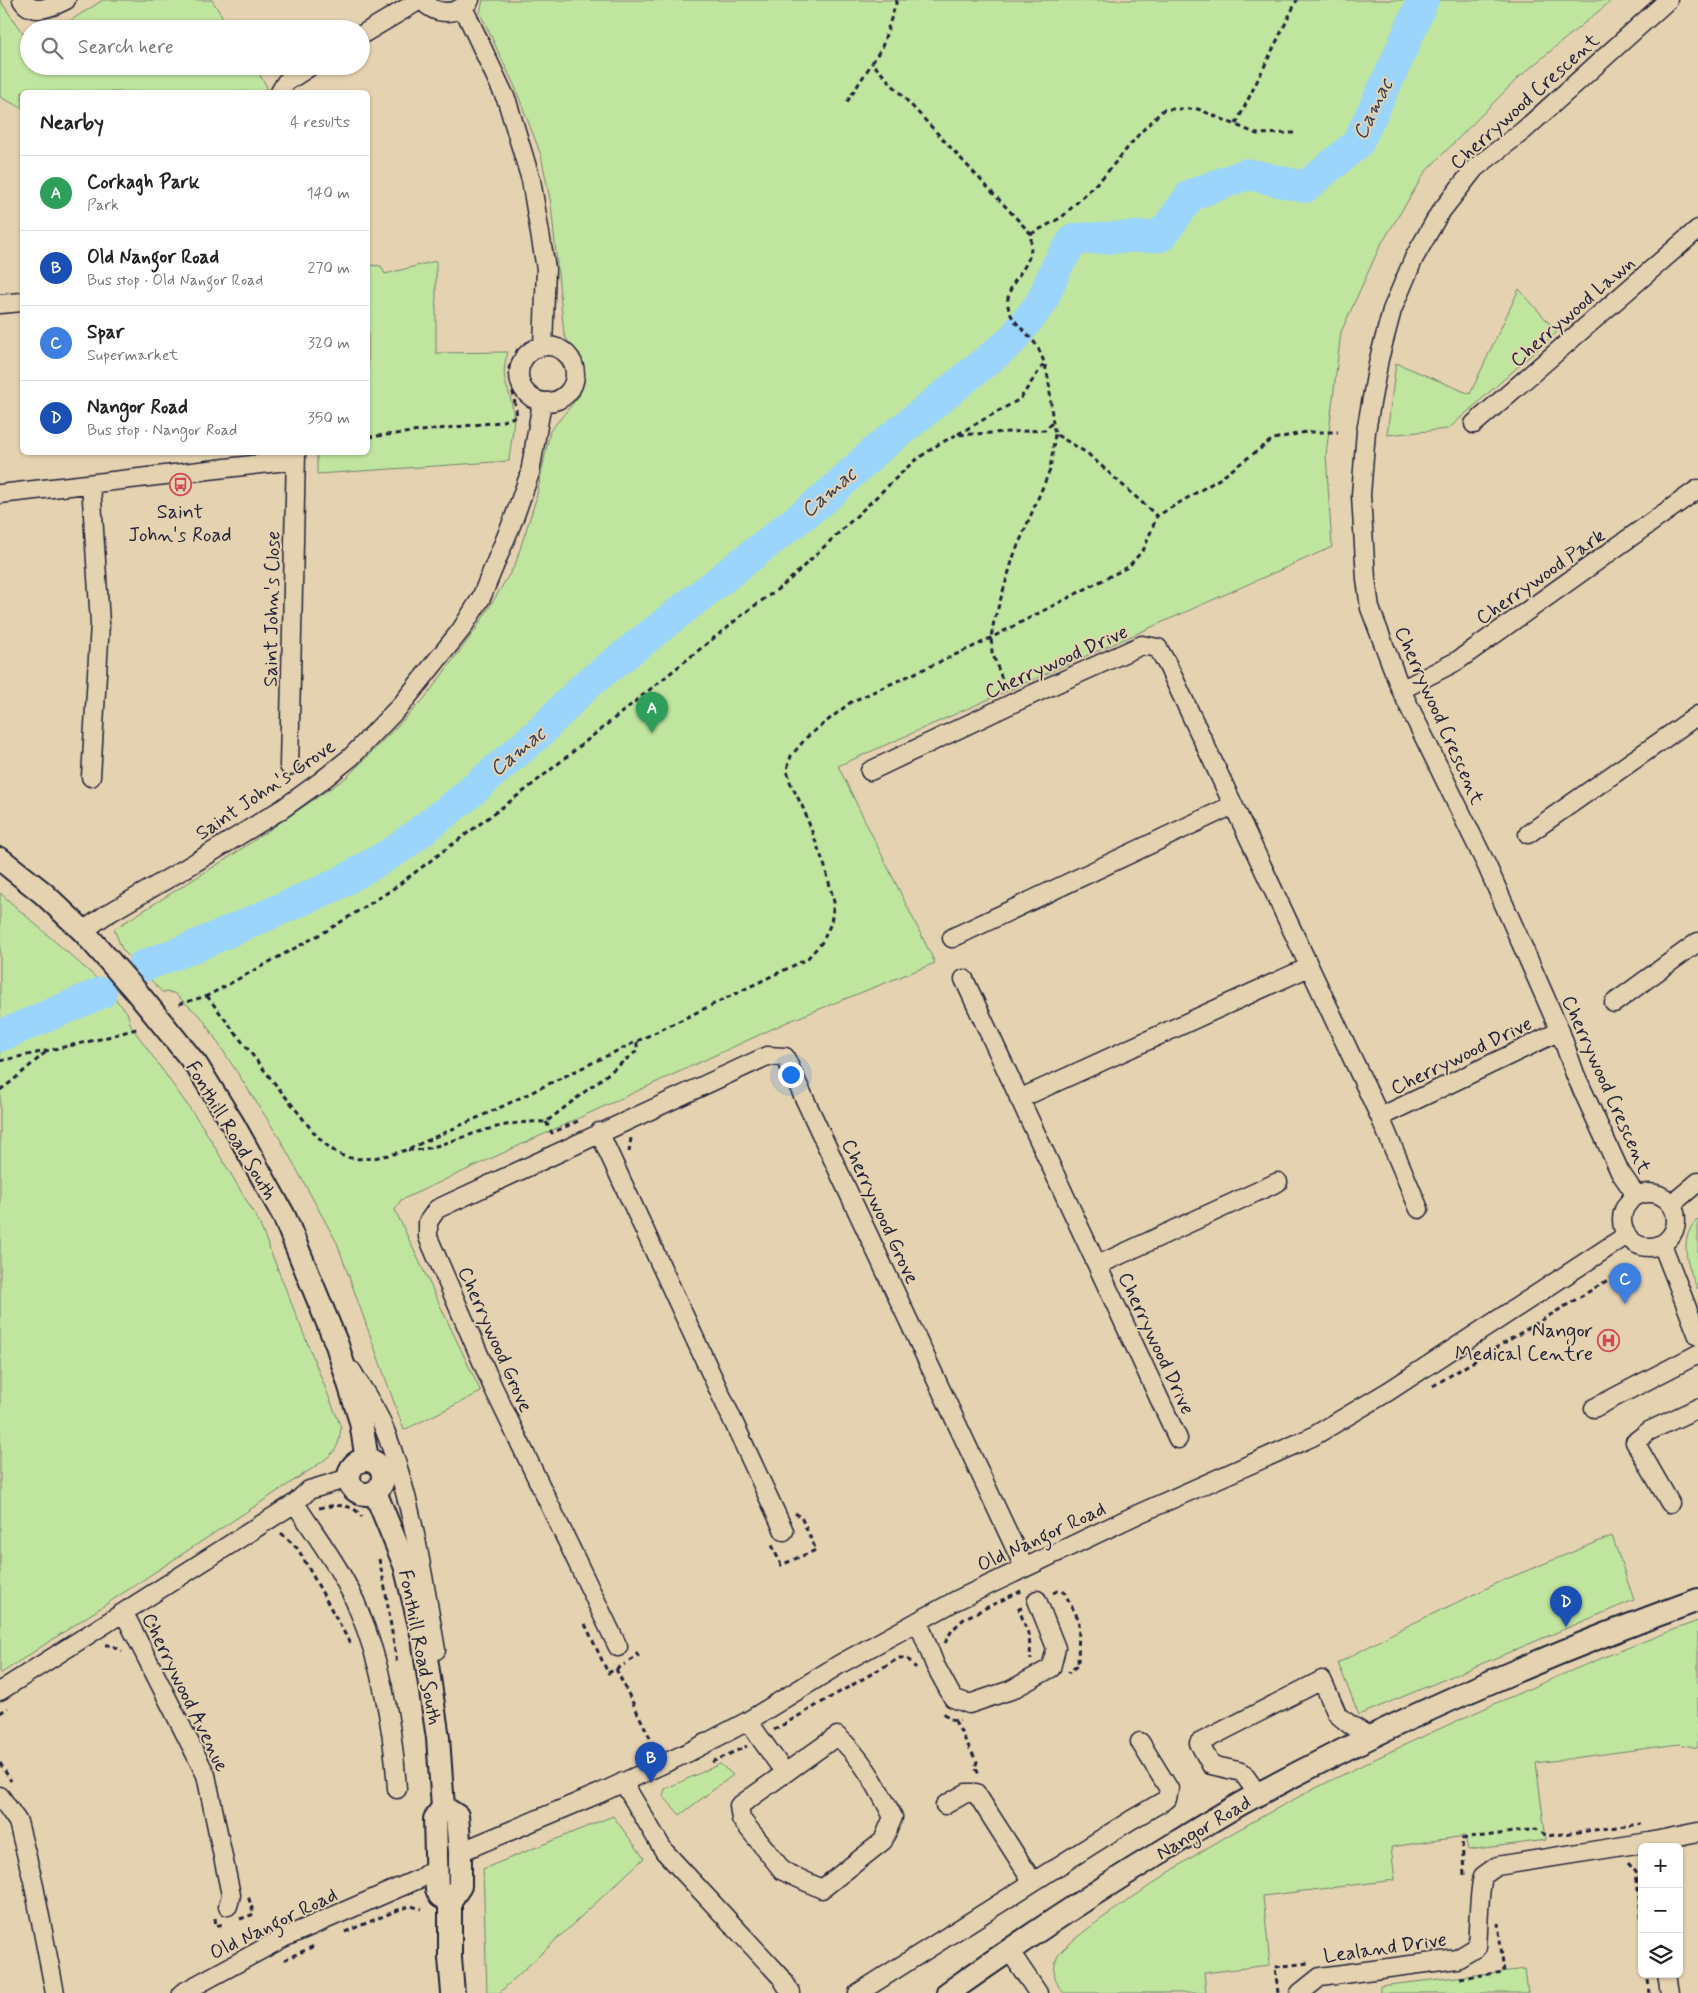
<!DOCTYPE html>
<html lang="en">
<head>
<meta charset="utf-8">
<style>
	body { margin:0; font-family:Mynerve,sans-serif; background:#f2f2f2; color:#222 }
	.controls { position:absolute; right:15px; bottom:15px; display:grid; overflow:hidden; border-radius:8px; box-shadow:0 1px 4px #0004 }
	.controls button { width:45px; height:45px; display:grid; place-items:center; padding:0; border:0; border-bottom:1px solid #e0e0e0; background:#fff; color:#222; font:25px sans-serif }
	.you { position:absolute; left:790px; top:1074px; width:18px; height:18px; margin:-12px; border:4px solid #fff; border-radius:50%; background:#1a73e8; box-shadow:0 0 0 8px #1a73e833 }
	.badge { display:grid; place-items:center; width:32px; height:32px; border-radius:50%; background:#7c3aed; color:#fff; font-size:16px; font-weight:700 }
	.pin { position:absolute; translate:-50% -41px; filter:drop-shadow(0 1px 2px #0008) }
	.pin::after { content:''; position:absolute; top:26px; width:18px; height:15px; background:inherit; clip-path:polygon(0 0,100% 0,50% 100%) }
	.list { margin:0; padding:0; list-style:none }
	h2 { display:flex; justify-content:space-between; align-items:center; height:65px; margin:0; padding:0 20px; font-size:21px }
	h2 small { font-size:16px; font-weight:400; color:#767676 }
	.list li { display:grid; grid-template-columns:32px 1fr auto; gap:15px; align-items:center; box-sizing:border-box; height:75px; padding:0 20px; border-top:1px solid #e0e0e0 }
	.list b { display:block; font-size:19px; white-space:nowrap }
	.list p { margin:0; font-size:16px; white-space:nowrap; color:#767676 }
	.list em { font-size:16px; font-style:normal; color:#767676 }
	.icon { flex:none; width:28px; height:28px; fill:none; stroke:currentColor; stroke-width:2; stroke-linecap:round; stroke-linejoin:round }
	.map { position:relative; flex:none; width:1698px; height:1993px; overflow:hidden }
	.search { position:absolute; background:#fff; box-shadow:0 1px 4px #0004; left:20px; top:20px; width:350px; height:55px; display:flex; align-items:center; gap:12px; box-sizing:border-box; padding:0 18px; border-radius:28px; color:#767676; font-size:19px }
	.panel { position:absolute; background:#fff; box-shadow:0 1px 4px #0004; left:20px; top:90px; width:350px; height:365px; border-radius:8px }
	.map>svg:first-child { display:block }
	.green { fill:#c0e59f; stroke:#71846d }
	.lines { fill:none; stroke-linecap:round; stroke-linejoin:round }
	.river { stroke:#9bd5fb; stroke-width:32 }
	.minor-casing { stroke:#22223b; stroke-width:21 }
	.major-casing { stroke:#22223b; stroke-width:26 }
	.path { stroke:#22223b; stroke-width:3; stroke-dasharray:5 4; stroke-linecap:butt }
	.minor { stroke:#e5d2b0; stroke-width:18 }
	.major { stroke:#e5d2b0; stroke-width:22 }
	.labels { text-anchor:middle; stroke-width:4; stroke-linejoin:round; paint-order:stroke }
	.street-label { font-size:20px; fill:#22223b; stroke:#e5d2b0 }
	.poi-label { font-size:20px; fill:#22223b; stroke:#e5d2b0 }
	.water-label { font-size:21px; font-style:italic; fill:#343d58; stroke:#e5d2b0 }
</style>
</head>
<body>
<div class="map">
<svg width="1698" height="1993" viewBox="0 0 1698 1993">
	<rect width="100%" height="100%" fill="#e5d2b0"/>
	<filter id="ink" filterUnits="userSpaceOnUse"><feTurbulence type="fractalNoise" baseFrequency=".02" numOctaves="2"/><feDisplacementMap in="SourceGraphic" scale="10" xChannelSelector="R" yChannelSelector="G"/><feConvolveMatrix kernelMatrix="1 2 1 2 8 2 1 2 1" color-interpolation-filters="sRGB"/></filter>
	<g filter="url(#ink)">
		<path class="green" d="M0,0L21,31L26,36L29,35V66H254L267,87V92H22V108L0,97Z
			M103,0H212L230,29H57Z
			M483,0H1612L1518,78L1426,171L1380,246L1341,332L1326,455L1332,547L838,766L935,963L787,1022L401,1200L395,1210L481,1392L404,1430L337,1243L280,1139L202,1018L174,993L162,992L122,949L114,929L231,856L347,777L424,699L476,629L515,565L536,499L550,431L580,395L574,353L564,334L551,204L541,155L515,87L480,13Z
			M436,261V353L508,352C498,382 511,387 513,413C515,428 510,446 509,461L317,474V453L368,452V265L381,266L385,274Z
			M1519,289L1557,332L1448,429L1387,435L1396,363L1470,394Z
			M0,893L93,975L127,1012L131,1026L203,1127L258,1220L341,1427C339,1450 334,1453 316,1466L0,1674Z
			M1698,1219V1290C1688,1268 1677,1238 1698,1219Z
			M1612,1536L1634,1600L1359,1715L1338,1663L1403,1628L1504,1580Z
			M1698,1621V1748L1679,1744L1536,1763L1546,1840L1468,1850L1465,1836L1391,1847L1395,1880L1263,1896L1270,1965L1204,1973L1206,1993H1064C1054,1983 1052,1971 1057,1958C1063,1944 1114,1910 1129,1900C1153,1884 1177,1866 1202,1851C1288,1799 1379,1756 1470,1715C1545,1681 1621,1649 1698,1621Z
			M720,1764L733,1775L680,1815L663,1796L665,1789Z
			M613,1816L644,1858L499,1993H487L483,1869Z
			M1525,1969L1528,1993H1380V1986Z"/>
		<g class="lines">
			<path class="river" d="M143,966L191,948L336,885L398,849L461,800L539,733L585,686L826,497L874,452L1011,341L1041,303L1057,266L1074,239L1161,236L1191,195L1247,174L1305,187L1357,144L1391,73L1423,0
				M0,1036L101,993"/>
			<defs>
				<path id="minor" d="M22,0C32,16 52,7 66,0
					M422,0C436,16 457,16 470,0
					M463,7L507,101L531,180L546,269L543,346
					M361,35L420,0
					M280,92L286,82L311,66
					M0,304L22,302
					M519 374a28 28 0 1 1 56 0a28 28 0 1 1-56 0Z
					M1474,424L1698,229
					M91,484L100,623L91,777
					M0,494L296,460
					M1401,690L1457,661L1698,489
					M289,766L296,452
					M870,771L1013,703L1142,645L1158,648L1167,664L1380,1117L1419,1209
					M1528,834L1698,715
					M83,931L104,916L186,868L282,809L321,781L351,757L402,704L461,630L481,598L514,518L530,473L542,402
					M952,938L1233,805
					M964,979L1178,1439
					M1614,1003L1698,942
					M1019,1099L1309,967
					M1380,1117L1560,1031
					M599,1132L784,1531
					M1622 1220a27 27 0 1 1 54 0a27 27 0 1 1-54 0Z
					M1636,1195L1620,1172L1575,1074L1560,1031L1487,866L1401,690L1370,608L1366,579L1361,495L1366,431L1379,359L1392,310L1414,258L1439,214L1475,168L1523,131L1668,0
					M1672,1204L1698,1182
					M1662,1244L1698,1336
					M1098,1265L1278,1182
					M352,1371C362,1389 376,1408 384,1428C412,1498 423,1576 436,1650
					M1594,1408L1698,1354
					M295,1503C317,1538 344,1572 359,1611C382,1666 393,1729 397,1789
					M1670,1503L1635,1442L1649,1431L1698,1408
					M124,1613L206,1775L231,1895L228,1906
					M918,1621L935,1665L953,1698L969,1704L1011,1690L1051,1668L1056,1648L1037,1600
					M618,1647L493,1387L428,1237V1222L437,1209L767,1056L785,1057L1024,1567
					M0,1691L295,1503L309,1490L349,1478
					M748,1721L785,1773
					M837,1736C862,1757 878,1788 893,1817L883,1841L822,1889L783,1871L741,1819L739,1806Z
					M623,1782L664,1851L781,1977L791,1993
					M1258,1794L1242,1772L1211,1765L1199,1743L1322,1680L1337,1714L1349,1724L1370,1737
					M0,1796L18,1822L33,1881L55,1993
					M945,1805L966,1793H976L1033,1882
					M460,1852L598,1794L689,1752L748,1721L840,1664L957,1600L1138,1514L1312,1437L1389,1391L1627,1235
					M1009,1950L1038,1993
					M1667,1974L1670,1993
					M182,1993L283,1938L421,1878L437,1866
					M858,1993L1131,1820L1167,1799L1169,1789L1140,1742
					M1300,1993L1320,1977L1457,1959L1477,1947C1479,1923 1478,1899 1483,1876L1497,1866L1649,1842L1698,1832"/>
				<path id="major" d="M0,859L43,893L83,931L135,990L197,1066L233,1124L284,1216L337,1345L361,1422L367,1460
					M349 1477a17 17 0 1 1 34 0a17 17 0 1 1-34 0Z
					M375,1492L405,1565L423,1638L438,1738L443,1807L435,1819L437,1889L440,1896L450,1901
					M443,1807L457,1816L460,1852V1886L450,1901V1958L453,1993
					M948,1993C1020,1942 1093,1893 1169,1847C1193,1832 1217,1817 1242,1803C1388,1723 1542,1656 1698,1600"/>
			</defs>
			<use href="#minor" class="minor-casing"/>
			<use href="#major" class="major-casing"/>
			<path class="path" d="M897,0L882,47L872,63L1031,234C1031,241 1032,251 1029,257C1024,272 1011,281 1008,298C1005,321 1029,331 1038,348C1054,380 1048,402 1055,434L1087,453L1157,516L1221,478L1273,439L1306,432H1338
				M847,102L872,63
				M1236,124L1297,0
				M1031,234L1062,217L1104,176L1140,133L1164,109H1198L1257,134L1294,133
				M958,434L1020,399L1045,362
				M368,437L500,422L517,416L509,368L518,349
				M1005,687L992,652L991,637L994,621L1014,555L1050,470L1055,434
				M207,996C234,1031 261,1067 289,1101C304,1119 318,1142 339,1154C356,1164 388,1156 406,1150L499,1108L807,959L823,941L831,923L834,902L825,867L804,810L790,782L787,769L791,756L807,737L851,702L979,644L1128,567L1144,549L1157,516
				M179,1004L207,996L328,930L390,891L528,788L746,612L785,584L914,461L939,444L956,435L1045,430L1052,423
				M0,1061L100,1039L140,1028
				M0,1090L11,1082L47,1051
				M546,1122L552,1133L578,1121
				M408,1150C426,1151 441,1144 458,1139C486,1129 516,1120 546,1122L637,1051V1042
				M629,1152L631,1138
				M508,1373L514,1385
				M1433,1386L1618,1274
				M319,1508C335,1505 352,1502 362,1517
				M281,1533L298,1549L350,1643
				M772,1545L781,1565L816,1550L801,1517L795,1513
				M379,1559L385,1588L397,1664
				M1053,1593L1057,1591L1064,1592L1079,1620L1078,1665L1068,1673
				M1022,1608L1019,1609L1029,1636L1031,1660
				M152,1615L153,1629
				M585,1624L608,1673L616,1669L655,1748
				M945,1643L952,1630L965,1618L1023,1590
				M105,1645H111L122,1651
				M630,1661L638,1656L635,1650
				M616,1669L625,1664
				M0,1713L8,1708
				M944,1713C948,1719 954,1721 960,1720
				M955,1721L977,1762L975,1767L980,1776
				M774,1730L899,1658H907L916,1668
				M712,1762L747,1746
				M0,1763L11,1781
				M1628,1863L1636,1872L1642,1923
				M1464,1875L1462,1839L1536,1829L1547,1836L1641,1824
				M215,1918L216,1926L224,1924
				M240,1919L254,1914L248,1896
				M345,1932L398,1910L411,1906L422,1909
				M284,1960L314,1946
				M1460,1978L1504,1972L1498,1923
				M1648,1980L1650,1993
				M1278,1993L1275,1967L1308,1963"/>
			<use href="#minor" class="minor"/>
			<use href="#major" class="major"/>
		</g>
	</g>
	<defs>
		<symbol id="bus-ring" viewBox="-11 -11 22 22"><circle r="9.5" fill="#e5d2b0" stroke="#d1495b" stroke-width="1.5"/><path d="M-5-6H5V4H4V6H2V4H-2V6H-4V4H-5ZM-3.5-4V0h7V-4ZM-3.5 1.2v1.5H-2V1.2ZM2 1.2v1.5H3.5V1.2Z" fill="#d1495b"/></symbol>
		<symbol id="hospital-ring" viewBox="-11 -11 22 22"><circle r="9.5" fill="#e5d2b0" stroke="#d1495b" stroke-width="1.5"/><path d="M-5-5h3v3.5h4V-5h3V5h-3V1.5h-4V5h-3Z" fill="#d1495b"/></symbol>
	</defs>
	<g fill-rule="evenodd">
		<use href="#bus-ring" x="168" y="472" width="25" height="25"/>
		<use href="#hospital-ring" x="1596" y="1328" width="25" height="25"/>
	</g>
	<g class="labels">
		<g class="street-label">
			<text transform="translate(1524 101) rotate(-42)" y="7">Cherrywood Crescent</text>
			<text transform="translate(1572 311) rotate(-41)" y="7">Cherrywood Lawn</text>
			<text transform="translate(1540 576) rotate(-35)" y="7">Cherrywood Park</text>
			<text transform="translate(271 609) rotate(-89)" y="7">Saint John's Close</text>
			<text transform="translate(1056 661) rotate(-24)" y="7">Cherrywood Drive</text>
			<text transform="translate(1440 715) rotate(66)" y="7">Cherrywood Crescent</text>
			<text transform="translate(265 789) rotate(-34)" y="7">Saint John's Grove</text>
			<text transform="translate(1461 1055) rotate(-26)" y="7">Cherrywood Drive</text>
			<text transform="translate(1607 1084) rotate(66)" y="7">Cherrywood Crescent</text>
			<text transform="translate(232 1130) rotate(59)" y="7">Fonthill Road South</text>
			<text transform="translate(881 1211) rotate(65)" y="7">Cherrywood Grove</text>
			<text transform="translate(496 1339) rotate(66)" y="7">Cherrywood Grove</text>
			<text transform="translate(1157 1343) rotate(65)" y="7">Cherrywood Drive</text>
			<text transform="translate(1041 1536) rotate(-25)" y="7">Old Nangor Road</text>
			<text transform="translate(421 1647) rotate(79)" y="7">Fonthill Road South</text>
			<text transform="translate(186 1692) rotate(64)" y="7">Cherrywood Avenue</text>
			<text transform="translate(1203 1827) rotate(-31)" y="7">Nangor Road</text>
			<text transform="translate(273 1923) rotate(-26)" y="7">Old Nangor Road</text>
			<text transform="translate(1385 1947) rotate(-8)" y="7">Lealand Drive</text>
		</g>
		<g class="poi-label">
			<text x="180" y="518">Saint<tspan x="180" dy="23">John's Road</tspan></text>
			<text x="1593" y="1337" text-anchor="end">Nangor<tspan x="1593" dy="23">Medical Centre</tspan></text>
		</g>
		<g class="water-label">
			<text transform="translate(1372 109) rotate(-64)" y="7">Camac</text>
			<text transform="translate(828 492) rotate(-41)" y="7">Camac</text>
			<text transform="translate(517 751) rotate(-40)" y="7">Camac</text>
		</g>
	</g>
</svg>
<div class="controls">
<button>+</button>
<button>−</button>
<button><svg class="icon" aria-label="layers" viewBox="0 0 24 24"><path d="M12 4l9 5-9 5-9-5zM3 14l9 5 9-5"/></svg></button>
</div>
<div class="you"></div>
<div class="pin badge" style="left:652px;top:733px;background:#2e9e5b">A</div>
<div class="pin badge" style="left:651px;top:1783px;background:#1a4fb4">B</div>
<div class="pin badge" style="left:1625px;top:1304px;background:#3f7fe0">C</div>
<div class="pin badge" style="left:1566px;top:1627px;background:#1a4fb4">D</div>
<div class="search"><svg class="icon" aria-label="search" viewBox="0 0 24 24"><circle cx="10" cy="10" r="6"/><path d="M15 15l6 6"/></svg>Search here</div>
<section class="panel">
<h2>Nearby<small>4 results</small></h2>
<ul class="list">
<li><span class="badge" style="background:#2e9e5b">A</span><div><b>Corkagh Park</b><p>Park</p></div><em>140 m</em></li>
<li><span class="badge" style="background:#1a4fb4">B</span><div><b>Old Nangor Road</b><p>Bus stop · Old Nangor Road</p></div><em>270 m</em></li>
<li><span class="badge" style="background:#3f7fe0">C</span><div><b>Spar</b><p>Supermarket</p></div><em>320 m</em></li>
<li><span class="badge" style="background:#1a4fb4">D</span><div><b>Nangor Road</b><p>Bus stop · Nangor Road</p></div><em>350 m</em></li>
</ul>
</section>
</div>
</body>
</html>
